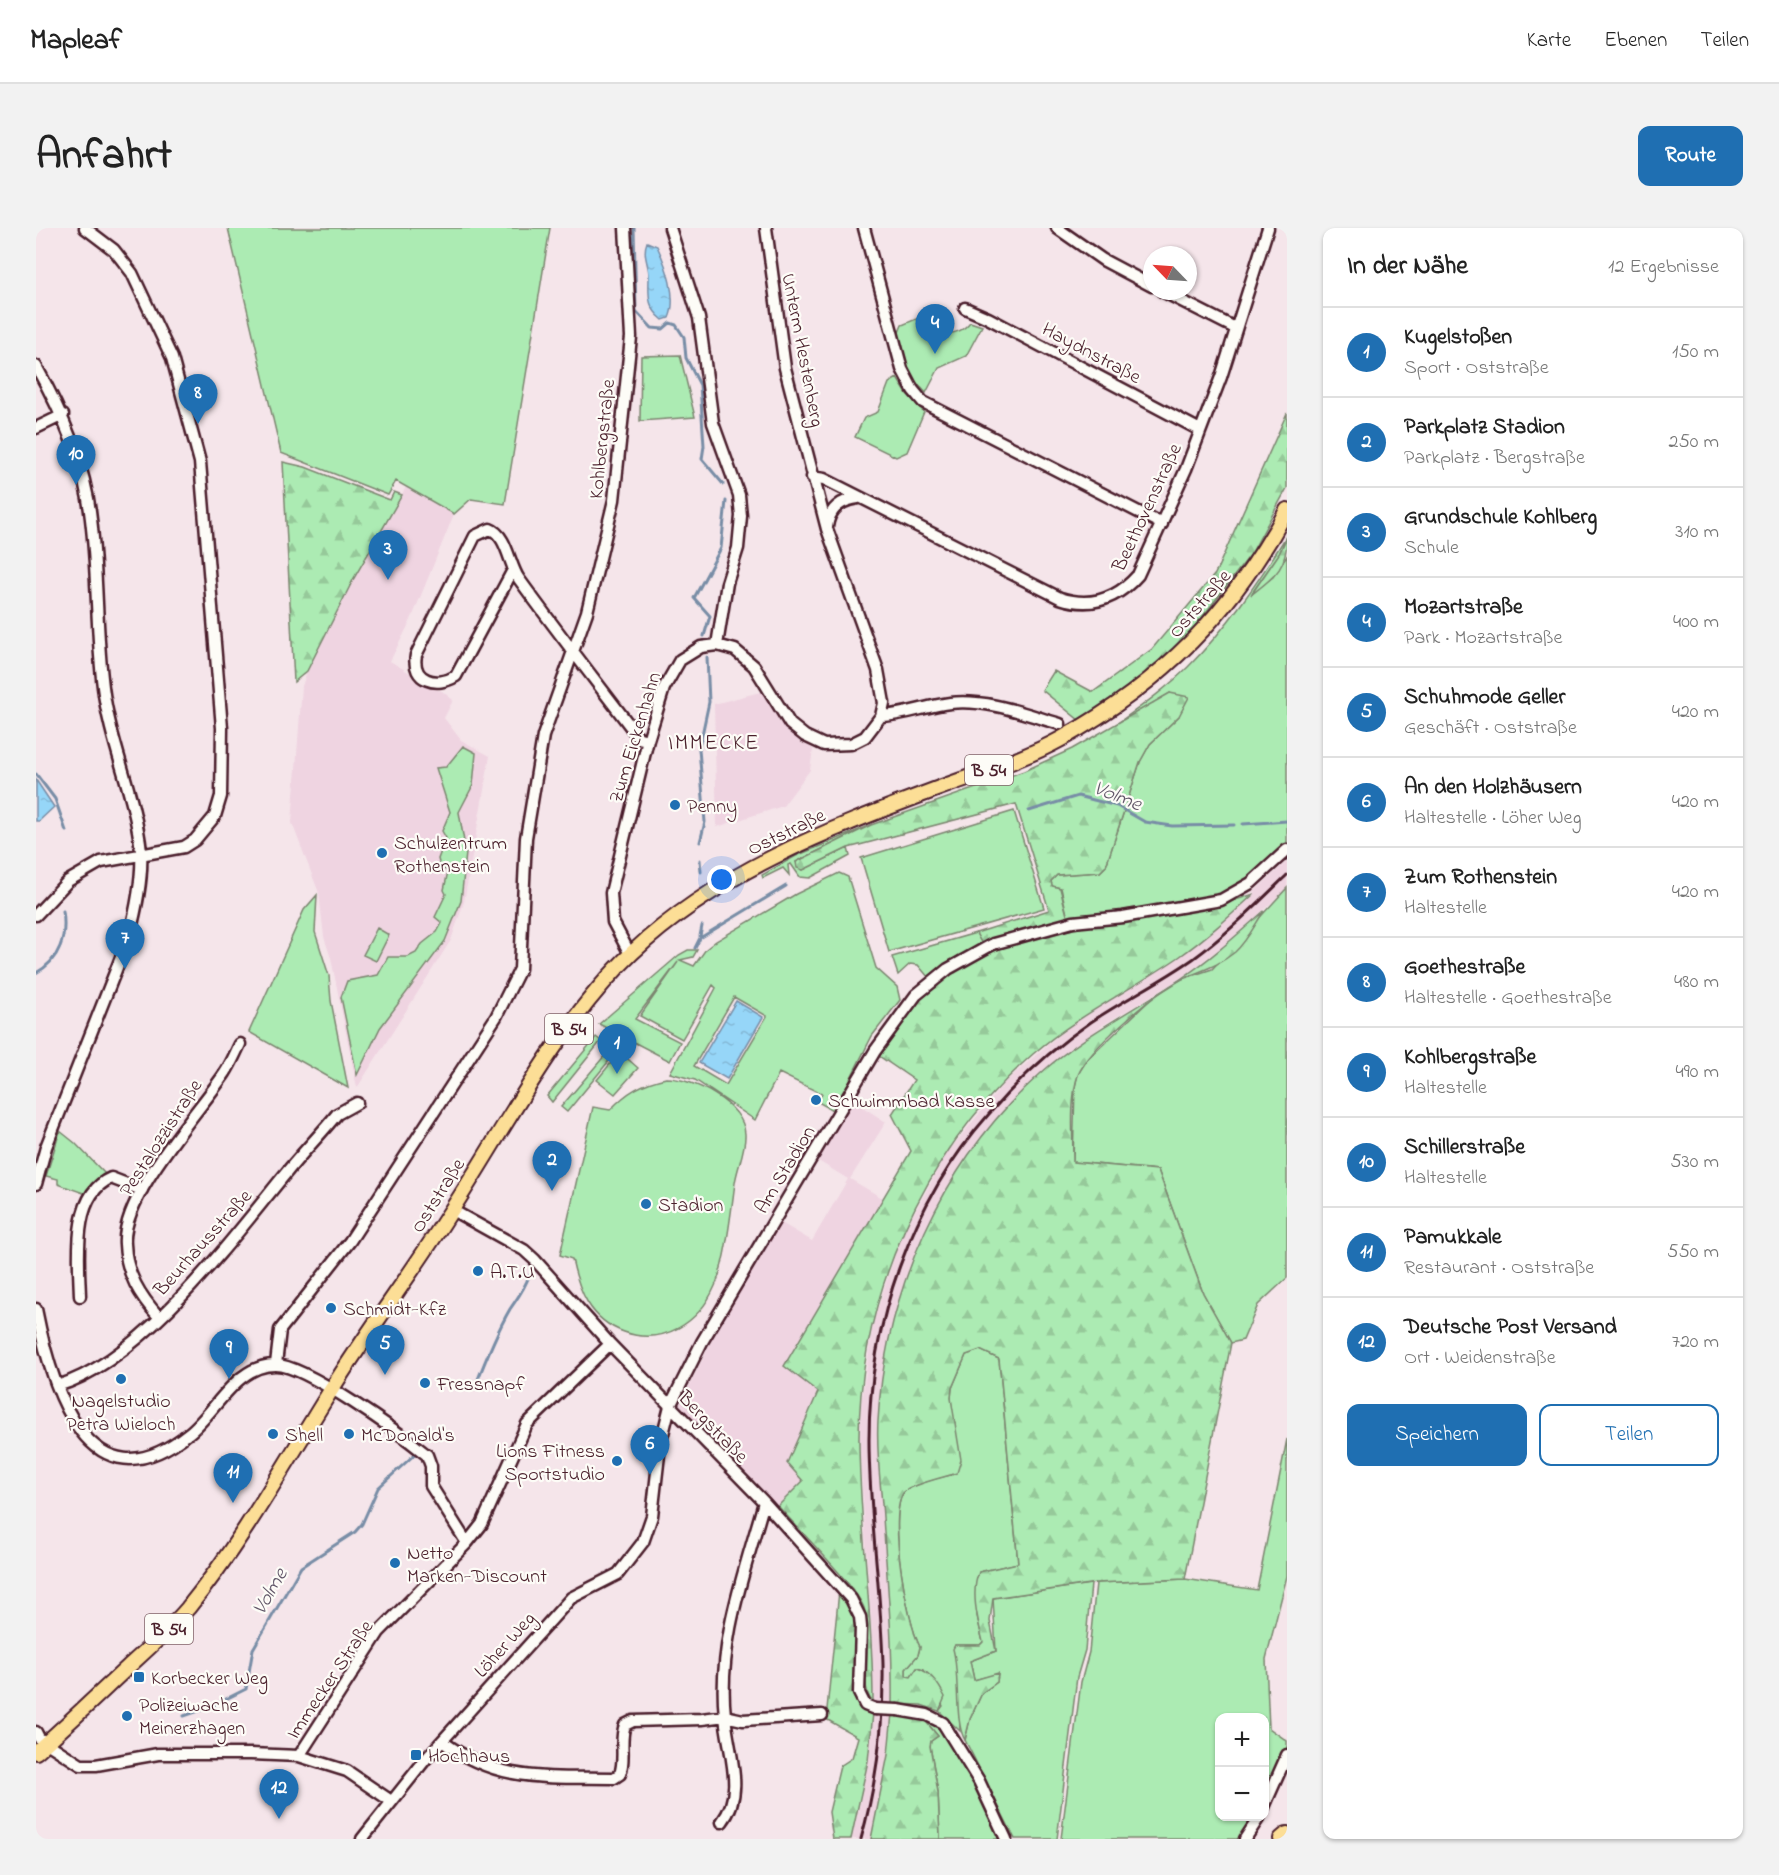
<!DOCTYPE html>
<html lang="de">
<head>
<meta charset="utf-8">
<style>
	body { margin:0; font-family:"Indie Flower",sans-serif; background:#f2f2f2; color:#222 }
	.controls { position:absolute; right:18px; bottom:18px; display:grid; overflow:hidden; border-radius:12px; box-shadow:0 2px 4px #0004 }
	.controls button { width:54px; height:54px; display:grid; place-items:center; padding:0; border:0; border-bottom:2px solid #e0e0e0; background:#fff; color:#222; font:30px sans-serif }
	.compass { position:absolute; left:1107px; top:18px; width:54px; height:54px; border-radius:50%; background:#fff; box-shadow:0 2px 4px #0004; rotate:295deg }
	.you { position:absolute; left:686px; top:652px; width:21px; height:21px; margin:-15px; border:4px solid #fff; border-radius:50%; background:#1a73e8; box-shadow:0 0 0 9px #1a73e833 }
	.badge { display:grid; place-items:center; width:39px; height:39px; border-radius:50%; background:#1f6fb2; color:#fff; font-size:20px; font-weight:700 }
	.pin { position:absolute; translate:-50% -50px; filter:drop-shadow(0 2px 3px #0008) }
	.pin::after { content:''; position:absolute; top:32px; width:21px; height:18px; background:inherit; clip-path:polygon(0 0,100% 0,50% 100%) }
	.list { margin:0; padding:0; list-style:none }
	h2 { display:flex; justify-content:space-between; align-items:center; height:78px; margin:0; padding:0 24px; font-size:26px }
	h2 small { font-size:20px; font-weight:400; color:#767676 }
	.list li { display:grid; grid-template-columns:39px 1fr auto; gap:18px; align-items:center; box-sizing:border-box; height:90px; padding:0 24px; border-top:2px solid #e0e0e0 }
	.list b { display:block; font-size:22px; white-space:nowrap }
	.list p { margin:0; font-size:20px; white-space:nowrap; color:#767676 }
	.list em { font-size:20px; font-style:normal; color:#767676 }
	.actions { display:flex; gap:12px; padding:18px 24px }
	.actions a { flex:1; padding:14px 0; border:2px solid #1f6fb2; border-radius:12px; text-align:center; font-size:21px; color:#1f6fb2 }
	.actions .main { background:#1f6fb2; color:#fff }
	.map { position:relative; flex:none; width:1251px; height:1611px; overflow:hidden; border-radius:12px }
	header { display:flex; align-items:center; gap:36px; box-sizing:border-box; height:84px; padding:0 30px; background:#fff; border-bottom:2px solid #e0e0e0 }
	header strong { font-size:28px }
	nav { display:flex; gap:33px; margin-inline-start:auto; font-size:21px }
	.intro { display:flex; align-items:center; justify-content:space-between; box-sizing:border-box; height:144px; padding:0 36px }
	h1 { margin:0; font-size:42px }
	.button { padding:15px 27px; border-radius:12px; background:#1f6fb2; color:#fff; font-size:21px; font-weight:700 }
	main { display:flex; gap:36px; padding:0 36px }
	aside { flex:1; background:#fff; border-radius:12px; box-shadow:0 2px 4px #0004 }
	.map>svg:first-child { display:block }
	.built { fill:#efd4e1 }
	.green { fill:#acebb3; stroke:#7b856f; stroke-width:1.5; fill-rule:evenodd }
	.forest { fill:url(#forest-firs); stroke:#7b856f; stroke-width:1.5 }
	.water { fill:url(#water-ripples); stroke:#788da6; stroke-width:1.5 }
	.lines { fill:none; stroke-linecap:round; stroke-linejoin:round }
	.stream { stroke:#788da6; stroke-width:3 }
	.minor-casing { stroke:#4a1f2b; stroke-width:15 }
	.major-casing { stroke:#4a1f2b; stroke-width:18 }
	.minor { stroke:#fdfcf7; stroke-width:10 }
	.major { stroke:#fcde96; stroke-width:14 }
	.rail { stroke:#4a1f2b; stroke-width:3 }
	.minor-bridge-casing { stroke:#4a1f2b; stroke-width:15; stroke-linecap:butt }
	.minor-bridge { stroke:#fdfcf7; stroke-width:10 }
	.poi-dot { fill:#1f6fb2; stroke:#fdfcf7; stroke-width:2 }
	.labels { text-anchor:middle; stroke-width:4.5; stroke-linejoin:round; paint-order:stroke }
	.shield { fill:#fdfcf7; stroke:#806168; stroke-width:1.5 }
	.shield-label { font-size:18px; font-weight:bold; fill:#4a1f2b }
	.street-label { font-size:20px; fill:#4a1f2b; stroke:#fdfcf7 }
	.poi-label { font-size:20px; fill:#4a1f2b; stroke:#fdfcf7; text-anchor:start }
	.water-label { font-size:21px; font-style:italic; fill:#615668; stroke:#fdfcf7 }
	.quarter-label { font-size:22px; letter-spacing:1.5px; fill:#4a1f2b; stroke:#fdfcf7 }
</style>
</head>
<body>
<header>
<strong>Mapleaf</strong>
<nav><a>Karte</a><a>Ebenen</a><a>Teilen</a></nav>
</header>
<div class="intro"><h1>Anfahrt</h1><a class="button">Route</a></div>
<main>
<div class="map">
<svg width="1251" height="1611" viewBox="0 0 1251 1611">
	<defs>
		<pattern id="forest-firs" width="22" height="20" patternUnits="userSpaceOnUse" patternTransform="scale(1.5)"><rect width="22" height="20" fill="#acebb3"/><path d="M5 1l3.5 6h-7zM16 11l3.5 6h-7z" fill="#96c99a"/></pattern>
		<pattern id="water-ripples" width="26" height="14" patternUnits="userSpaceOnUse" patternTransform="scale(1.5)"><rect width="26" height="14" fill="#96d6f8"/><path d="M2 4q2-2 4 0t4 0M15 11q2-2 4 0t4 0" fill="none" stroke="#83b7d5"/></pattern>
	</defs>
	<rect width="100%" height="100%" fill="#f5e5ea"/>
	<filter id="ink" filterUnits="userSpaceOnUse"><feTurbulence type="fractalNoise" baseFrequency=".0167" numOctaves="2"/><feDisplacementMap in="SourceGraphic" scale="12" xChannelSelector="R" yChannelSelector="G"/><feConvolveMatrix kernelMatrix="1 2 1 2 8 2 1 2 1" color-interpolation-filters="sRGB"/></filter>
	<g filter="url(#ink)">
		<path class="built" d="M370,259L418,286L375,392L354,433L374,445L377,451L385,457L406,463L417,472L408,490L425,512L454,528L428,674L415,712L321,860L295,730L288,709L283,665L256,595L266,458L271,443L318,350Z
			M728,463L754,504L777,521L774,542L747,578L681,599L678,476Z
			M1251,633V660L1201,707L1145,750L1067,797L1003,847L947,908L896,988L846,1152L842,1195L855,1401L856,1476L852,1527L835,1611H815L824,1576L837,1485L835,1393L823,1215L825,1177L837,1095L864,1011L911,925L969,854L1033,798L1170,709Z
			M816,872L850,894L814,951L848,971L748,1138L782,1163L751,1235L767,1253L742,1278L644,1177L692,1079L742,993L776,1013L812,951L779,931Z"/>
		<path class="green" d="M192,0H514L469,276L435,271L418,286L360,253L352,267L245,225Z
			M892,86C897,109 921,111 934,94L946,98L930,128L903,140L890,165L874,147L861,109L866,97Z
			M644,127L659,189L604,193L605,128Z
			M861,150L871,166L888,184L871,224L860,229L819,209L828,190L842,184L853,155Z
			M1251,307L1243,326L1216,365L1237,349L1251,328V615L1218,647L1185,667L1032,691L1025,660L1016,658L1015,653L1021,647L1064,644L1070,638L1104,534L1114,516L1143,488L1134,465L1079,497C1104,479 1130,461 1152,439C1191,400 1222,354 1251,307Z
			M427,518L440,525L437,557L423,584L430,625L425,673L409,713L344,800L321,847L305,769L311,753L342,747L352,729H372L380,725L386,716L401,704L406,695L399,689L410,666L408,662L412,643L404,639L402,631L410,610L406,603L414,584L400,540L410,539Z
			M978,583L1008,680L853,724L825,630Z
			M835,597L760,634L767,642L812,620L814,628L774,650L764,649L755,636L752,637L753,647L747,640L727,650L726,647L760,628Z
			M803,645L812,649L840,740L861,759L864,772L836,808L798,883L782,874L786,866L743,845L719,892L659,852L634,845L680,760L677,757L646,811L604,788L642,734L599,791L644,814L634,833L563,796L643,727L652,722H661L657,729L644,732L658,738L670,721L680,713L760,666ZM698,769L731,788L690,857L658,838Z
			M1251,660V1050L1222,1077L1207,1112L1195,1115L1167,1065L1122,942L1037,934L1039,859L1042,846L1051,832L1117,769L1146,751L1176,741Z
			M281,667L279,704L293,748L295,773L312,860L213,804L268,682Z
			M341,700L353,707L340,733L327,727Z
			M940,705L946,716L922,728L893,750L882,737L874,736L862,747L856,729Z
			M560,809L565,813L516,874L511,868Z
			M576,819L581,823L531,884L525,879Z
			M584,824L602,840L579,866L561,852Z
			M630,850C657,850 708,876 709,906C710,921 701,940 699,955C695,984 690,1033 679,1058C663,1095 627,1118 588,1104C554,1092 543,1063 536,1031L524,1027L557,879L574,882C591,864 606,855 630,850Z
			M24,903L39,915L72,949L53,967L22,956V951L10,948Z
			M944,1122L963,1131L982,1335L943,1344L941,1388L947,1414L944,1417H919L918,1421L923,1447L924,1503L903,1483L907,1478L888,1442L881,1440L875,1449L870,1448V1441L882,1427L884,1419C871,1395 851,1285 868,1264C876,1255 909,1249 921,1245L915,1170L916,1160L930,1127Z
			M1251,1211V1348L1230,1431L1233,1500L1251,1513V1527L1229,1579L1228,1490H1184V1588L1224,1589L1209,1611H1025L1045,1454L1053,1424L1060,1355L1149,1351L1221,1362Z
			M1055,1356L1049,1422L1041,1449L1021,1611H979L929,1512L934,1491L946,1465L961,1454L962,1446L938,1452L934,1433L960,1423L957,1370Z
			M886,1489C926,1507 948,1574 966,1611H904L902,1564L894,1518L895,1513L902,1508Z"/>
		<path class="forest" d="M1251,185V260L1215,326L1137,427L1090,464L1043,492L1006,462L1018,443L1057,464L1116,421L1179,346Z
			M247,234L269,239L354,272L358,264L366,267L318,350L271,443L258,454Z
			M1251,309C1251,341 1239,348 1215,367L1243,326Z
			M1134,465L1153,469L1143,488L1114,516L1104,534L1070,638L1064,644L1021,647L1015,653L1016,658L1024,660L1032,691L1003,697L946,716L940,705L1013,682L980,576L812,620L767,642L761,640L760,634L835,597L988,543L1036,521Z
			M1218,666C1194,688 1170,710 1143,729C1095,762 1042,787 997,826C887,923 822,1069 823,1215C824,1302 837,1387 837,1474C821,1461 836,1403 828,1380C820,1358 760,1299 742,1278L767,1253L751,1235L782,1164L748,1138L875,923L856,886L878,852L843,828C857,807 871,783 890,766C980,683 1110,704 1218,666Z
			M1228,683C1218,698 1212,712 1199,724C1179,740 1168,741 1146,751C1120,764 1053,820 1042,847C1034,869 1037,910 1037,934L1122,942L1167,1065L1195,1115L1149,1351L1060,1355L957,1370L954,1393L960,1423L934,1433L938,1452L962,1445L961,1454L946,1465L934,1491L929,1512C918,1495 924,1445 917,1421L919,1417H944L947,1414C942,1393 934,1364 943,1344L982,1335L963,1131L944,1122L930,1127L916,1160L915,1170L925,1232L921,1245C909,1249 876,1256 868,1264C851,1285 871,1395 884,1419L882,1427L870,1441V1448L875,1449L881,1440C895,1444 903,1457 909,1469L903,1483L885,1477L856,1476C857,1413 851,1351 847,1289C845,1258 840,1225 842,1193C849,1063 906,934 1004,846C1047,807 1098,782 1146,750C1176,730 1201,707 1228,683Z
			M803,1363C838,1403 813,1430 822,1475L837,1485L832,1533L815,1611H797L793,1584L804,1538L816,1530L822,1509L790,1491Z
			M856,1485L886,1489L902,1508L895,1513L894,1518L902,1564L904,1611H835L852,1527Z"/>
		<path class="water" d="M611,14L621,18C630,37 642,70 633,90L627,92C610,78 613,67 613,48C613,36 606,27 611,14Z
			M0,552L18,579L3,593H0Z
			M700,773L727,789L691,851L663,835Z"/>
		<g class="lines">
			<path class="stream" d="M598,0L600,83L616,100L627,101L634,95L640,97L648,109L650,130L664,157L668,218L666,231L687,256
				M668,408L674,388L658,370L685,320L690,273
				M0,546L19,571L30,603
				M993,583L1042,568L1081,578L1109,594L1136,598L1198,597
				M1207,596L1251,593
				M664,614L669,594L663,521L673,474L671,429
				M664,632L665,644
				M664,708L666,698
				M659,720L664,710L750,658
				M0,745C24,732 31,708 27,683
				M439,1159C449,1133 460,1105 474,1081C482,1069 488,1062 493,1048
				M148,1488L174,1479L210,1461L217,1421L265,1339L319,1304L326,1296L342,1260L379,1226"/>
			<defs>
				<path id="minor" d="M634,0L663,90L677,195L703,267L705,288L702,320L691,355L681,417
					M828,0L866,141L877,162L887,174L1126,296
					M1021,0L1067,32L1116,58
					M1126,63L1199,100
					M929,80L952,90L1164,202
					M0,138C26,185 49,236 55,291C62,347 60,403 67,459C74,515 99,567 105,623C107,651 100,682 93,709L10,919L0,956
					M0,200L27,187
					M776,249L788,251L1024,370C1055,380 1081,371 1102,347L1150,241L1185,149L1232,0
					M791,299C793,281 805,272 822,270
					M477,342L420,448C401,460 375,453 380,427L439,308L454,301C471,307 473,337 483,351C522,405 563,457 603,510L612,512
					M845,488C870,487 890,478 914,475C952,471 989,486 1024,496
					M0,687L32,653L65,634L148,619L159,612L179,588L185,568L186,500L164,234L136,130L96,45L78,22L49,0
					M594,726L577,694L575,665L612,512L628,460L644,432L665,419L681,417L699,422L718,438L754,496L769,508L788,517L815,516L829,509L845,488L848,475L842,442L791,301L749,140L730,0
					M416,982L488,1022L499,1032L574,1116L728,1274L815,1371L824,1389L825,1399L823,1465L829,1477L839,1481
					M44,1068C43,1032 35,967 75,950L106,962
					M0,1081C15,1158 52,1286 153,1205C180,1184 200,1136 240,1137C270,1137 365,1206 391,1227L395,1238V1258L431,1315
					M123,1089C104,1068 90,1046 89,1016C85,968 163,884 189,845C195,836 199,826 204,816
					M240,1136L244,1102L314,1013L460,789L484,741L490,610L507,508L551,384L578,272L595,109L589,0
					M21,1158C106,1133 195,1012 250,945C266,925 285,906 301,886L321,875
					M862,1482L891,1487L907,1495L943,1553L970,1611
					M0,1504L3,1510L45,1537H60L122,1526H215L263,1528L311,1543L355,1573
					M406,1513C461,1555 512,1549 578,1550L584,1546C590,1530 583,1513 589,1497L597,1493L666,1491L689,1488L707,1492L786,1487
					M263,1528L343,1404L431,1315L446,1296L491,1196L574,1116
					M1228,1579L1251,1527
					M686,1594C710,1563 692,1524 689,1488C681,1416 709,1343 728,1274
					M326,1611L389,1532L535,1370L582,1346L607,1314L616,1288L624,1218L634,1178L666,1114L839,823L880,767L912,741L957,716L1037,694L1087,689L1185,672L1215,655L1251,622
					M1209,1611L1224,1588"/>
				<path id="major" d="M0,1524C32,1496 62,1467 93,1438C114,1419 134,1401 152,1380C207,1312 250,1234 297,1159C334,1100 376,1045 413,986C468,902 523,794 596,725C680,645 791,602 898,562C940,546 985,533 1025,511C1127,454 1196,384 1251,282
					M1245,1611L1251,1606"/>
			</defs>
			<use href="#minor" class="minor-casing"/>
			<use href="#major" class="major-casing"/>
			<use href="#minor" class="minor"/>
			<use href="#major" class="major"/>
			<path class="rail" d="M825,1611C841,1554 848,1495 847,1436C845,1361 833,1287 833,1212C833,1095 875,974 953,886C983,851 1017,820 1055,794C1088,772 1124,754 1157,731C1191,706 1221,676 1251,647"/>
			<defs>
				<path id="minor-bridge" d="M839,1481L862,1482"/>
			</defs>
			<use href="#minor-bridge" class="minor-bridge-casing"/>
			<use href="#minor-bridge" class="minor-bridge"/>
		</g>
	</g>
	<g class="poi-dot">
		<circle cx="639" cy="577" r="6"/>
		<circle cx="346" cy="625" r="6"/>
		<circle cx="780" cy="872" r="6"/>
		<circle cx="610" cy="976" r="6"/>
		<circle cx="442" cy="1043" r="6"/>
		<circle cx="295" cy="1080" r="6"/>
		<circle cx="85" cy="1151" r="6"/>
		<circle cx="389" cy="1155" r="6"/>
		<circle cx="237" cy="1206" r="6"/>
		<circle cx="313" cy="1206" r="6"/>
		<circle cx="581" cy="1233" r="6"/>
		<circle cx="359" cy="1335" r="6"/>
		<rect x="97" y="1443" width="12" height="12" rx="3"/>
		<circle cx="91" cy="1488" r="6"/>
		<rect x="374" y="1521" width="12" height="12" rx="3"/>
	</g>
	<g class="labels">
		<g class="shield">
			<rect x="929" y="527" width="48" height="30" rx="4.5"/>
			<rect x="509" y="786" width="48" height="30" rx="4.5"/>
			<rect x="109" y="1386" width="48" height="30" rx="4.5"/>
		</g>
		<g class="shield-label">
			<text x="953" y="548">B 54</text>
			<text x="533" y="807">B 54</text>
			<text x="133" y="1407">B 54</text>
		</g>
		<g class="street-label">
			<text transform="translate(768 122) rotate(79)" y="7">Unterm Hestenberg</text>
			<text transform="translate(1056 124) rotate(28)" y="7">Haydnstraße</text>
			<text transform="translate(565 211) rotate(-84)" y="7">Kohlbergstraße</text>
			<text transform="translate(1110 279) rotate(-65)" y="7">Beethovenstraße</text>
			<text transform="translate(1163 375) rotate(-49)" y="7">Oststraße</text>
			<text transform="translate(598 509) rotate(-73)" y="7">Zum Eickenhahn</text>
			<text transform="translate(750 603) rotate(-26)" y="7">Oststraße</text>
			<text transform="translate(124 909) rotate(-57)" y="7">Pestalozzistraße</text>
			<text transform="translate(748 941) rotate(-59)" y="7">Am Stadion</text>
			<text transform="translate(401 967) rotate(-58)" y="7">Oststraße</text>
			<text transform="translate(166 1014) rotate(-48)" y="7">Beurhausstraße</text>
			<text transform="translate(678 1198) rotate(46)" y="7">Bergstraße</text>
			<text transform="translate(468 1416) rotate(-48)" y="7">Löher Weg</text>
			<text transform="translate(293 1451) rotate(-56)" y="7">Immecker Straße</text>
		</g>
		<g class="poi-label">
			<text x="651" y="584">Penny</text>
			<text x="358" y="621">Schulzentrum<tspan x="358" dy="23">Rothenstein</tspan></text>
			<text x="792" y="879">Schwimmbad Kasse</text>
			<text x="622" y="983">Stadion</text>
			<text x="454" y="1050">A.T.U</text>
			<text x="307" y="1087">Schmidt-Kfz</text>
			<text x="401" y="1162">Fressnapf</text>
			<text x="85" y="1179" text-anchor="middle">Nagelstudio<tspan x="85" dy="23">Petra Wieloch</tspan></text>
			<text x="249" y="1213">Shell</text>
			<text x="325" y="1213">McDonald's</text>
			<text x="569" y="1229" text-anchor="end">Lions Fitness<tspan x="569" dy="23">Sportstudio</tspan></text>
			<text x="371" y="1331">Netto<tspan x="371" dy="23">Marken-Discount</tspan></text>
			<text x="115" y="1456">Korbecker Weg</text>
			<text x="103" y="1483">Polizeiwache<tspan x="103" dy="23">Meinerzhagen</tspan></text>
			<text x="392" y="1534">Hochhaus</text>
		</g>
		<g class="water-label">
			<text transform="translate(1082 567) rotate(22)" y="7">Volme</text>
			<text transform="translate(233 1363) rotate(-60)" y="7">Volme</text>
		</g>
		<g class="quarter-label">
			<text x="678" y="521">IMMECKE</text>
		</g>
	</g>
</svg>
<div class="controls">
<button>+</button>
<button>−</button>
</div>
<svg class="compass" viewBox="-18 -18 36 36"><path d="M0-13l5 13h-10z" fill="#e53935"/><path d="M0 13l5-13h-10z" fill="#767676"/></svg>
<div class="you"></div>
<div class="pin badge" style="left:581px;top:846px">1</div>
<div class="pin badge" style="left:516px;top:963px">2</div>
<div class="pin badge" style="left:352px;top:352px">3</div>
<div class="pin badge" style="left:899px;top:126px">4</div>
<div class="pin badge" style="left:349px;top:1147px">5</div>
<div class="pin badge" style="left:614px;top:1247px">6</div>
<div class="pin badge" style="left:89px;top:741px">7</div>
<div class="pin badge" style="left:162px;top:196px">8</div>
<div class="pin badge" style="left:193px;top:1151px">9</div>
<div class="pin badge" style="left:40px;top:257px">10</div>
<div class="pin badge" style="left:197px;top:1275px">11</div>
<div class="pin badge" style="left:243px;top:1591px">12</div>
</div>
<aside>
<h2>In der Nähe<small>12 Ergebnisse</small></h2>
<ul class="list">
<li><span class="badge">1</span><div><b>Kugelstoßen</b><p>Sport · Oststraße</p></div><em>150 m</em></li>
<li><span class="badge">2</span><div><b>Parkplatz Stadion</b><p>Parkplatz · Bergstraße</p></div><em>250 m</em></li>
<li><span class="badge">3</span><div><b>Grundschule Kohlberg</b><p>Schule</p></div><em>310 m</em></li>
<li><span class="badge">4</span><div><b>Mozartstraße</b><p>Park · Mozartstraße</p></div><em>400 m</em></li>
<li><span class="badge">5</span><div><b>Schuhmode Geller</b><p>Geschäft · Oststraße</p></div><em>420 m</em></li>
<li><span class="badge">6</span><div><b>An den Holzhäusern</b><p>Haltestelle · Löher Weg</p></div><em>420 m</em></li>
<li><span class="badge">7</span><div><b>Zum Rothenstein</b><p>Haltestelle</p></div><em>420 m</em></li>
<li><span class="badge">8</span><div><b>Goethestraße</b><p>Haltestelle · Goethestraße</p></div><em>480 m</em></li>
<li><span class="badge">9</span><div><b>Kohlbergstraße</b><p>Haltestelle</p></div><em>490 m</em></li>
<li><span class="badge">10</span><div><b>Schillerstraße</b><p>Haltestelle</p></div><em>530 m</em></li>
<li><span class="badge">11</span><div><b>Pamukkale</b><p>Restaurant · Oststraße</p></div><em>550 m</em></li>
<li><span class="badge">12</span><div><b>Deutsche Post Versand</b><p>Ort · Weidenstraße</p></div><em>720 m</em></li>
</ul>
<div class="actions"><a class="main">Speichern</a><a>Teilen</a></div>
</aside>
</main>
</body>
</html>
